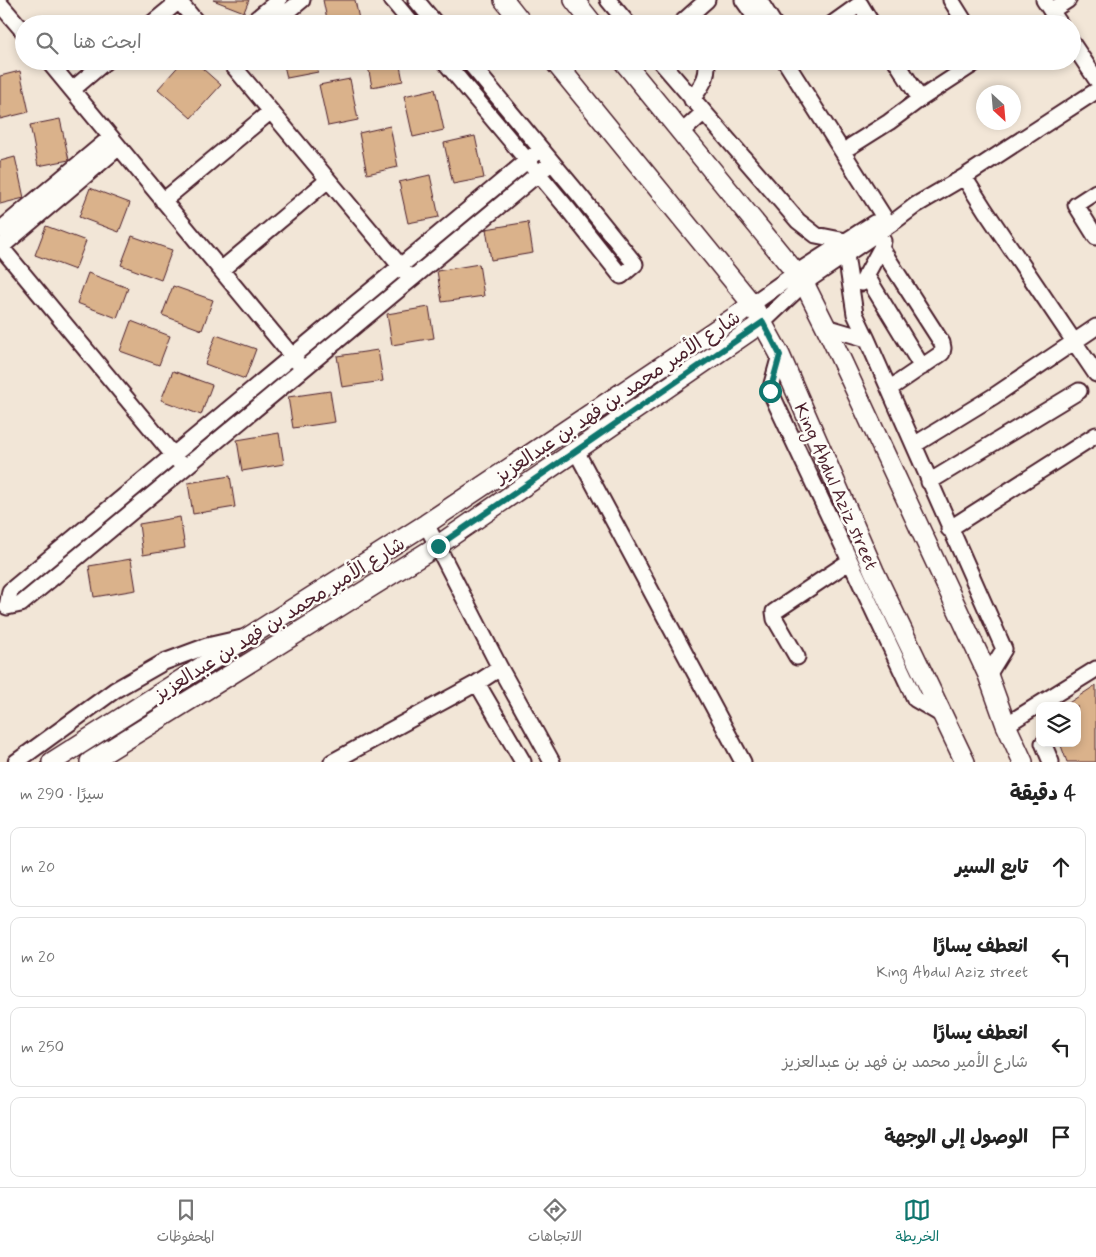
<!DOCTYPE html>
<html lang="ar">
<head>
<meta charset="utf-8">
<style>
	body { margin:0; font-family:Mynerve,"Playpen Sans Arabic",sans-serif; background:#f6f6f6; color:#222; direction:rtl }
	.controls { position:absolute; right:15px; bottom:15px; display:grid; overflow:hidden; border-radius:10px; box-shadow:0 2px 8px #0003 }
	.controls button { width:45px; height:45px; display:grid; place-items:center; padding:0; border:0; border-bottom:1px solid #e0e0e0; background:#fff; color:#222; font:25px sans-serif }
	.compass { position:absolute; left:976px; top:85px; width:45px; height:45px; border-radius:50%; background:#fff; box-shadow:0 2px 8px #0003; rotate:154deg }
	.stop { position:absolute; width:15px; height:15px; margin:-11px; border:4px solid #0f766e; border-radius:50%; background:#fff }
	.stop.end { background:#0f766e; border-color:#fff; box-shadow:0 1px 5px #0008 }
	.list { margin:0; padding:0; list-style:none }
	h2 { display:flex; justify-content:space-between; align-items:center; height:65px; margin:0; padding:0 20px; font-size:21px }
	h2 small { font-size:16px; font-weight:400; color:#767676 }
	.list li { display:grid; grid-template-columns:32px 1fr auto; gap:15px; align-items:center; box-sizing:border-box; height:80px; margin:0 10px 10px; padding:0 10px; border:1px solid #e0e0e0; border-radius:10px }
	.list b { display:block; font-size:19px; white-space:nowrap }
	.list p { margin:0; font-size:16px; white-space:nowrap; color:#767676 }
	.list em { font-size:16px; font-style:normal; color:#767676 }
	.icon { flex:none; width:28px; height:28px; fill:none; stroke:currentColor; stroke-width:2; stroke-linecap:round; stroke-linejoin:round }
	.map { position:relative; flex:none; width:1096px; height:762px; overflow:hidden; direction:ltr }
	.search { position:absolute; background:#fff; box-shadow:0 2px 8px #0003; left:15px; right:15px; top:15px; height:55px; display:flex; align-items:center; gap:12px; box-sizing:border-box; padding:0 18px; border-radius:28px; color:#767676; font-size:19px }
	.sheet { height:425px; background:#fff }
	nav { display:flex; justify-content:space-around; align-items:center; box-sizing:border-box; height:70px; border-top:1px solid #e0e0e0; background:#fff; font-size:14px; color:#767676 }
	nav a { display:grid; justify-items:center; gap:2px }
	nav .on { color:#0f766e }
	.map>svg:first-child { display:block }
	.building { fill:#dab28b; stroke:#4a1f2b }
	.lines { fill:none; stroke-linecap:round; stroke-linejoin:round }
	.minor-casing { stroke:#4a1f2b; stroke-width:19 }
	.major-casing { stroke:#4a1f2b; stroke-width:22 }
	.minor { stroke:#fdfcf7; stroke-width:15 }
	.major { stroke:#fdfcf7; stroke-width:19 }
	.route { stroke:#0f766e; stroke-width:6 }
	.labels { text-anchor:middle; stroke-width:5; stroke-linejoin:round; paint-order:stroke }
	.street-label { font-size:19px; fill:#4a1f2b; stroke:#fdfcf7 }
</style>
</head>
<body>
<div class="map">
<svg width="1096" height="762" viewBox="0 0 1096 762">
	<rect width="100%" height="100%" fill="#f2e6d7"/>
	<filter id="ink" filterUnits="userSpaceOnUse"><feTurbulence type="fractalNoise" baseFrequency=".02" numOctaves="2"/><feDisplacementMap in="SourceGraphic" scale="10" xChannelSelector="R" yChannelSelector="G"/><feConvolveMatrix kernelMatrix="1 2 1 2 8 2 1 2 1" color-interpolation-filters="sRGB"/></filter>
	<g filter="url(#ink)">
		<path class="building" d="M213,0H249L244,12Z
			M323,0H355L360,24H328Z
			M183,61H194L221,85L191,118L158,89Z
			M283,61H315L318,72L287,78Z
			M367,61H399L403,81L372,87Z
			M20,71L29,112L0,119V76Z
			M350,79L358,120L328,126L319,85Z
			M435,89L444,130L413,137L404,96Z
			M60,119L69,160L38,166L30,125Z
			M390,126L398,167L367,174L359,133Z
			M475,136L484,178L453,184L444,143Z
			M15,157L24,198L0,204V161Z
			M430,175L439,217L408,223L399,182Z
			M90,188L130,203L119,232L79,217Z
			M528,222L533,253L491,260L486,229Z
			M46,226L86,241L75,270L35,255Z
			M132,236L172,250L161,280L121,265Z
			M479,264L484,296L442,302L437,271Z
			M88,273L128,288L117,318L77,303Z
			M173,286L213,300L202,330L162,315Z
			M429,307L434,338L392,345L387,314Z
			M131,321L170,336L159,365L120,351Z
			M216,335L256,349L245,379L205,364Z
			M378,350L383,381L342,387L337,356Z
			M173,371L212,385L201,415L161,400Z
			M330,391L335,422L293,428L288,397Z
			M279,433L284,464L242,471L237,440Z
			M230,476L235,507L193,514L188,483Z
			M180,517L185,548L143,555L139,524Z
			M131,559L136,590L94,597L89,566Z
			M1096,685V762H1067L1060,743H1077V706H1064Z"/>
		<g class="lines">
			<defs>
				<path id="minor" d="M178,0L198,24
					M392,0L412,24
					M416,0L436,24
					M608,0L628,24
					M743,0L760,24
					M759,0L774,24
					M951,0L966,24
					M1044,0L1060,24
					M0,4L24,32
					M1051,11L1068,0
					M151,24L179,1
					M250,24L279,0
					M273,24L302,0
					M680,24L707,0
					M832,24L860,4L872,24
					M1072,43L1096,79
					M48,61L297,362
					M229,61L406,273
					M444,61L567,208L621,276L635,264L581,197L468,61
					M660,61L798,221L816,235L846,241
					M785,61L889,225
					M896,61L920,99L978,61
					M72,90L106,61
					M692,100C700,87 710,77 706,61
					M681,133L703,113
					M851,146L889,122L920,99
					M541,149L10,591L7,607L21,604L552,162
					M964,177L985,210L1096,374
					M1096,192L1076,205L1096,237
					M163,201L271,111
					M0,230L111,137
					M0,246L179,462
					M0,248L119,147
					M881,248L942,343L943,348L942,353L889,389
					M846,255L855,314L867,339
					M221,270L328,180
					M866,275L922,367
					M862,283L881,248L883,241
					M752,304L796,273L874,223
					M763,322L804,283L895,221L916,205L964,177L1096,91
					M826,327L867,339L1004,649L988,675
					M780,355L770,391L915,699L944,716
					M914,445L994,396L1096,327
					M576,451L743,762
					M929,482L1079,391
					M426,524L500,668L552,762
					M949,529L1096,435
					M797,657L775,619L774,612L850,561
					M477,683L523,762
					M1006,725L1096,669
					M1043,743L1051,762
					M16,762L115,690L164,662L207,646L242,638
					M332,762L477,683L500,668"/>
				<path id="major" d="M504,0L523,24
					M574,0L593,24
					M554,61L752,304L780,355L874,571L965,762
					M623,61L796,273L804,283L826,327L988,675L1006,725L1023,762
					M52,762L426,524L738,315L752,304
					M90,762L437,546L763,322"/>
			</defs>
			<use href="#minor" class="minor-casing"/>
			<use href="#major" class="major-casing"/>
			<use href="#minor" class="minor"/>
			<use href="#major" class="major"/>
		</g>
	</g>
	<g class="lines" filter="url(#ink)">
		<path class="route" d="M438,546L763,322L780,355L770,391"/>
	</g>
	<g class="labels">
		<g class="street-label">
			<text transform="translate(617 396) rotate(-34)" y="7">شارع الأمير محمد بن فهد بن عبدالعزيز</text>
			<text transform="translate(837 486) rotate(66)" y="7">King Abdul Aziz street</text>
			<text transform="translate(279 618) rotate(-32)" y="7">شارع الأمير محمد بن فهد بن عبدالعزيز</text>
		</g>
	</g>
</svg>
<div class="controls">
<button><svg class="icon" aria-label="layers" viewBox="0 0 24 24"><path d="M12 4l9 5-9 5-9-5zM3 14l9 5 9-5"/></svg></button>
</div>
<svg class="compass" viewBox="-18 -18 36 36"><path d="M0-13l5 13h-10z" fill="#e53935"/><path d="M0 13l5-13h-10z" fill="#767676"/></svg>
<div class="stop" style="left:770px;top:391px"></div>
<div class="stop end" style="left:438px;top:546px"></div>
<div class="search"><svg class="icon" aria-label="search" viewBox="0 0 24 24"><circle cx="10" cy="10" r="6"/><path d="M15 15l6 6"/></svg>ابحث هنا</div>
</div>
<section class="sheet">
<h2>4 دقيقة<small>سيرًا · 290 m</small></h2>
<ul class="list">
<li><svg class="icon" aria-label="ahead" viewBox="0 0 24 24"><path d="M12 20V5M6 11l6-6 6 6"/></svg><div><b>تابع السير</b></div><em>20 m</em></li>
<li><svg class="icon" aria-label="left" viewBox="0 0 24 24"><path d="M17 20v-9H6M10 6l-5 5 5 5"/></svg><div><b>انعطف يسارًا</b><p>King Abdul Aziz street</p></div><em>20 m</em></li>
<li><svg class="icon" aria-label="left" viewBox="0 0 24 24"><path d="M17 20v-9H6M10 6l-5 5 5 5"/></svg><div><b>انعطف يسارًا</b><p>شارع الأمير محمد بن فهد بن عبدالعزيز</p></div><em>250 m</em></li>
<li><svg class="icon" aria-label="arrive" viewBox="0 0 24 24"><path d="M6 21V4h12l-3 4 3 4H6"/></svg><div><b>الوصول إلى الوجهة</b></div></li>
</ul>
</section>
<nav>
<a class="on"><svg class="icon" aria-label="map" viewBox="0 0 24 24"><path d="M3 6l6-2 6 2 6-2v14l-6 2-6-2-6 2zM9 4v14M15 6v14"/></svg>الخريطة</a>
<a><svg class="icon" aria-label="directions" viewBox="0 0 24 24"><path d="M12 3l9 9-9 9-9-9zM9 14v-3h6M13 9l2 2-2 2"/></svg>الاتجاهات</a>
<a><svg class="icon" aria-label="saved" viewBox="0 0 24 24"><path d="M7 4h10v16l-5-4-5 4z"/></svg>المحفوظات</a>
</nav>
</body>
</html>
